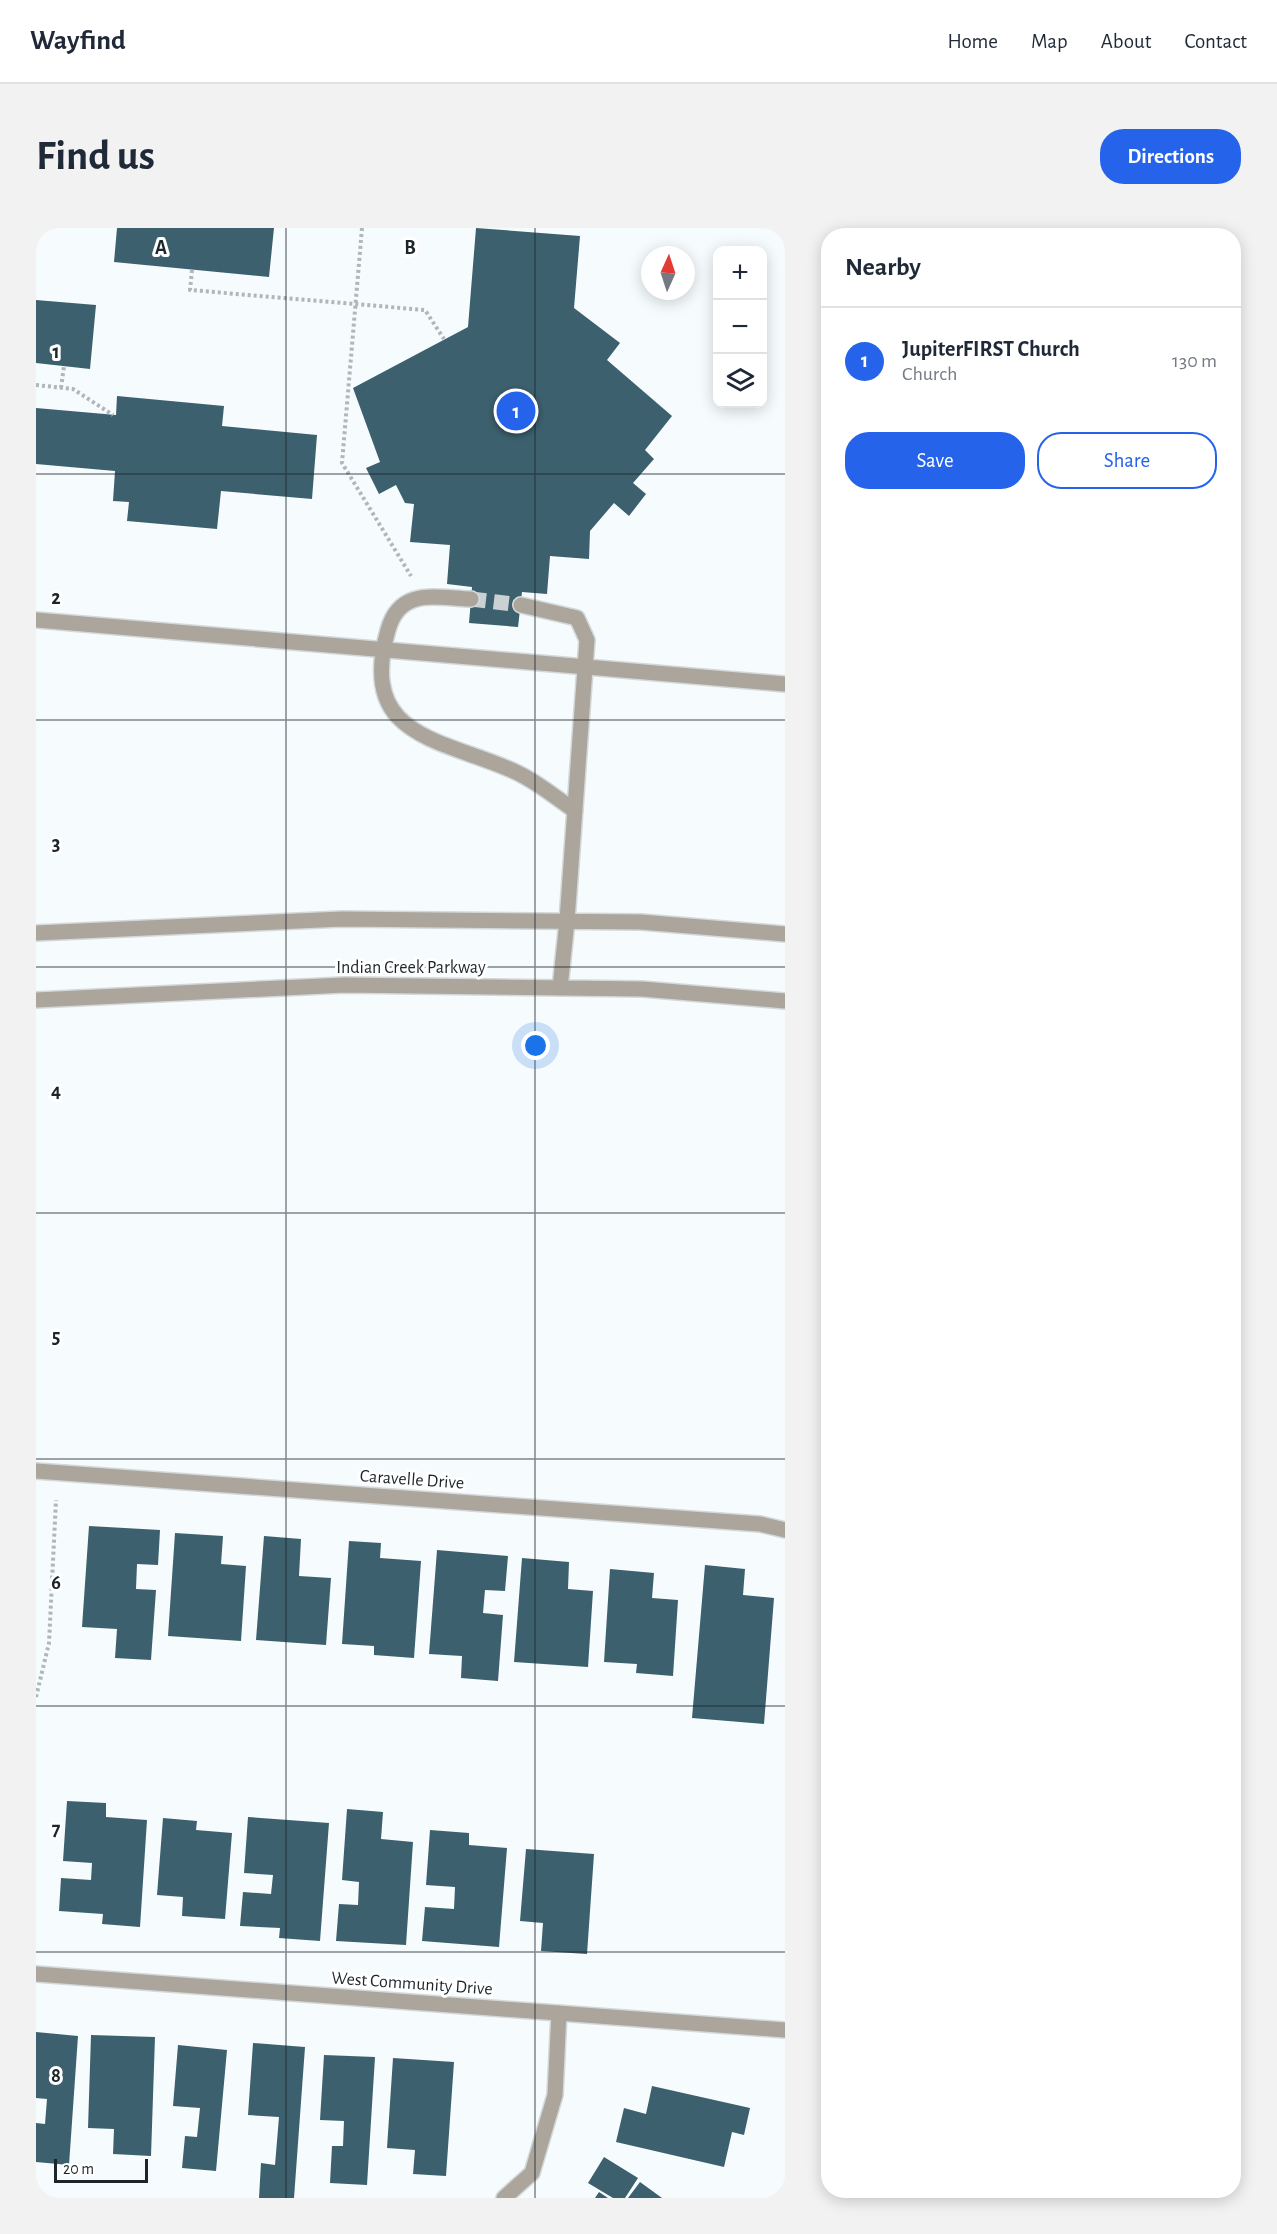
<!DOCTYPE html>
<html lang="en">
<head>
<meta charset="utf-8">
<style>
	body { margin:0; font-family:"Alegreya Sans",sans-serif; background:#f2f2f3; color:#1f2937 }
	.controls { position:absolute; right:18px; top:18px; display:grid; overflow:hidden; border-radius:12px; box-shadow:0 3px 15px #0003 }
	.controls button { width:54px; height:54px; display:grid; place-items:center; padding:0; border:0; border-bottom:2px solid #e0e1e3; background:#fff; color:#1f2937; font:30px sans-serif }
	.compass { position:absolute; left:605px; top:18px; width:54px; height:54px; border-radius:50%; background:#fff; box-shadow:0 3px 15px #0003; rotate:3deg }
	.scale { position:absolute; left:18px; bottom:15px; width:94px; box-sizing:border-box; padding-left:6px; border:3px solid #1c262a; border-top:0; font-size:16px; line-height:21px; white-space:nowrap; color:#1c262a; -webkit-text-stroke:4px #fff; paint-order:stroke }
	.you { position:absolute; left:500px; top:818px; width:21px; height:21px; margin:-15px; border:4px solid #fff; border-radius:50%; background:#1a73e8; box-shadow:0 0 0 9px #1a73e833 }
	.badge { display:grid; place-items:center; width:39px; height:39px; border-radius:50%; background:#2563eb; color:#fff; font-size:20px; font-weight:700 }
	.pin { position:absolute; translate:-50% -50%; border:3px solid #fff; box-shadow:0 2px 6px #0006 }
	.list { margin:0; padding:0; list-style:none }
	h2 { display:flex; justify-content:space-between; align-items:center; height:78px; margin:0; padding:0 24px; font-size:26px }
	h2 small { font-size:20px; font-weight:400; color:#747a83 }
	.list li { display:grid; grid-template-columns:39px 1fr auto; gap:18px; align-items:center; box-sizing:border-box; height:108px; padding:0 24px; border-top:2px solid #e0e1e3 }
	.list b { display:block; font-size:22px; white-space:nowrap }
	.list p { margin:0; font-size:20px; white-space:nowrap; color:#747a83 }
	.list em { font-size:20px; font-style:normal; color:#747a83 }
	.actions { display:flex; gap:12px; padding:18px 24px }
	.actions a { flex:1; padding:14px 0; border:2px solid #2563eb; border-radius:24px; text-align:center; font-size:21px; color:#2563eb }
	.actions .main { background:#2563eb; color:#fff }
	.icon { flex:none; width:33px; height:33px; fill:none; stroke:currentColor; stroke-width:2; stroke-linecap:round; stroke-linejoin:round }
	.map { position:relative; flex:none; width:749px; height:1970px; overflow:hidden; border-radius:24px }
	header { display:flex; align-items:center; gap:36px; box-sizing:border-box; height:84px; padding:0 30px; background:#fff; border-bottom:2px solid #e0e1e3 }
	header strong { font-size:28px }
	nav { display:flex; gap:33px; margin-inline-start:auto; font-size:21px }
	.intro { display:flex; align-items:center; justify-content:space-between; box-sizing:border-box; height:144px; padding:0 36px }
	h1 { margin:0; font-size:42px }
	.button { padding:15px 27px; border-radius:24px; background:#2563eb; color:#fff; font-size:21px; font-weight:700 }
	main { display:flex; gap:36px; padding:0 36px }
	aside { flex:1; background:#fff; border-radius:24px; box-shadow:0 3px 15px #0003 }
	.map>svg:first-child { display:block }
	.building { fill:#3c606d }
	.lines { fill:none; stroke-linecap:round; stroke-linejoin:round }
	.minor-tunnel { stroke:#cad0d3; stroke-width:15; stroke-dasharray:15 8; stroke-linecap:butt }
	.minor-casing { stroke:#d3d9db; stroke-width:18 }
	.path { stroke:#b0b6b9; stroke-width:4; stroke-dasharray:3 3; stroke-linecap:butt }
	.minor { stroke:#aba59c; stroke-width:15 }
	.grid { fill:none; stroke:#1c262a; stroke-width:1.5; stroke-opacity:0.55 }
	.labels { text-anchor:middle; stroke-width:6; stroke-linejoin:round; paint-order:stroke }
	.street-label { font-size:18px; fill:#1c262a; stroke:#fff }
	.grid-label { font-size:20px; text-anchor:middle; font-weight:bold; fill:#1c262a; stroke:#fff; stroke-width:6; stroke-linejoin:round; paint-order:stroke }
</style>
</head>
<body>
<header>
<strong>Wayfind</strong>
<nav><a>Home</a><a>Map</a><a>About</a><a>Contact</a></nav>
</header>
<div class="intro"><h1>Find us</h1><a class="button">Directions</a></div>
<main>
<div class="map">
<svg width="749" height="1970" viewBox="0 0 749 1970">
	<rect width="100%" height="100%" fill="#f6fbfd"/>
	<path class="building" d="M81,0H238L233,49L78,34Z
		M440,0L544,8L538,80L584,115L571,132L636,188L609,222L618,231L597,255L610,266L593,288L578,275L554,303L553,331L514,328L511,366L486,364L482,399L433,395L436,359L411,356L414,317L374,314L378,276L369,275L360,257L343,266L330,240L344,234L317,160L432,99Z
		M0,72L60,77L54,141L0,135Z
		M81,168L188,178L186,198L281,207L276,271L185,263L181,301L91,293L93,274L77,273L79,243L0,236V180L80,187Z
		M53,1298L124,1302L122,1337L101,1336L100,1361L120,1362L115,1432L79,1430L81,1401L46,1399Z
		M139,1305L187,1308L185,1336L210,1338L205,1413L132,1408Z
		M228,1308L265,1311L263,1348L295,1350L290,1417L220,1412Z
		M313,1313L345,1315L344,1330L385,1333L378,1430L338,1427V1418L306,1416Z
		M401,1322L472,1328L469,1363L449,1362L447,1385L467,1387L462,1453L425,1450L426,1428L393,1426Z
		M486,1330L533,1334L532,1361L557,1363L552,1439L478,1434Z
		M669,1337L709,1341L707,1367L738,1370L728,1496L656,1490Z
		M574,1341L618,1345L616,1370L642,1372L637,1448L600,1445L601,1436L568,1434Z
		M31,1573L70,1575V1589L111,1592L104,1699L66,1696L67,1686L23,1683L25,1650L55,1652L56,1635L27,1633Z
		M311,1581L347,1584L345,1611L377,1614L370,1717L300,1713L303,1676L322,1677L323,1654L306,1652Z
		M212,1589L293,1595L284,1713L243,1710L244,1700L204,1698L207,1664L235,1666L237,1647L208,1645Z
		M127,1590L161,1593L160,1602L196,1605L189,1691L146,1688L147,1669L121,1667Z
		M394,1602L433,1605V1617L471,1620L463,1719L386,1713L389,1679L418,1681L419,1659L390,1657Z
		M490,1621L558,1626L551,1726L505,1723L507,1695L484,1693Z
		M0,1804L42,1808L33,1937L0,1934V1895L9,1896L11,1871L0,1870Z
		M55,1807L119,1809L115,1928L77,1926L78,1901L52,1900Z
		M217,1815L269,1819L258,1970H223L225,1935L239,1937L243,1889L212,1887Z
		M142,1817L191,1822L180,1943L146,1940L149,1908L161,1909L164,1880L137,1878Z
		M288,1827L339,1829L331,1957L294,1955L296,1918H307L308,1893L284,1892Z
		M357,1830L418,1834L410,1948L377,1946L379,1922L351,1920Z
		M616,1858L714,1880L708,1907L696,1904L688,1939L580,1914L588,1880L610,1886Z
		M568,1929L602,1950L589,1970H577L552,1955Z
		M604,1954L626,1970H592Z
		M563,1964L572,1970H559Z"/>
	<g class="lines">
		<path class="minor-tunnel" d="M435,371L485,377"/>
		<defs>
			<path id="minor" d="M435,371C400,370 364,359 352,402C322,507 400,510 473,541C497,551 518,568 539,583
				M485,377L541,390L551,412L531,693L524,760
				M0,392L749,456
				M0,705L306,691L605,694L749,706
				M0,772L308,757L606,761L749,773
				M0,1243L724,1296L749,1302
				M0,1746L749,1802
				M468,1970L496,1945L519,1867L523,1785
				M748,1970L749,1969"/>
		</defs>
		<use href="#minor" class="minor-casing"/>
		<path class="path" d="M326,0L306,235L375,348
			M156,42L154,62L389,82L408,111
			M0,157L37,161L77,187
			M25,160L28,138
			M0,1469L13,1415L20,1272"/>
		<use href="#minor" class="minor"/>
	</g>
	<path class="grid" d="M250,0V1970M499,0V1970M0,246H749M0,492H749M0,739H749M0,985H749M0,1231H749M0,1478H749M0,1724H749"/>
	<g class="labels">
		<g class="street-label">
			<text x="375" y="745">Indian Creek Parkway</text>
			<text transform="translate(376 1251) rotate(4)" y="6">Caravelle Drive</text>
			<text transform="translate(376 1755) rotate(4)" y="6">West Community Drive</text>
		</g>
	</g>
	<g class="grid-label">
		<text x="125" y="26">A</text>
		<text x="374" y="26">B</text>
		<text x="20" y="130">1</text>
		<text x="20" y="376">2</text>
		<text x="20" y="622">3</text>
		<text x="20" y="869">4</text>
		<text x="20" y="1115">5</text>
		<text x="20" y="1361">6</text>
		<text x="20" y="1607">7</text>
		<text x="20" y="1854">8</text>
	</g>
</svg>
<div class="controls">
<button>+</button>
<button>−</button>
<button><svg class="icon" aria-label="layers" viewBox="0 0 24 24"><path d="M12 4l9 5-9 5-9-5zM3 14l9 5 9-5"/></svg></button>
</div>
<svg class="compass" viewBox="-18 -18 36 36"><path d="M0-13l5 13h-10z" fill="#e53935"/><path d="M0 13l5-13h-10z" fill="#747a83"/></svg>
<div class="scale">20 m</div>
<div class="you"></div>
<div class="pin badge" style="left:480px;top:183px">1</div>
</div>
<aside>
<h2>Nearby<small></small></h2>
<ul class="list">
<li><span class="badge">1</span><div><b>JupiterFIRST Church</b><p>Church</p></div><em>130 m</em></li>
</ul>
<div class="actions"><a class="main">Save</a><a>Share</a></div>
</aside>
</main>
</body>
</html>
